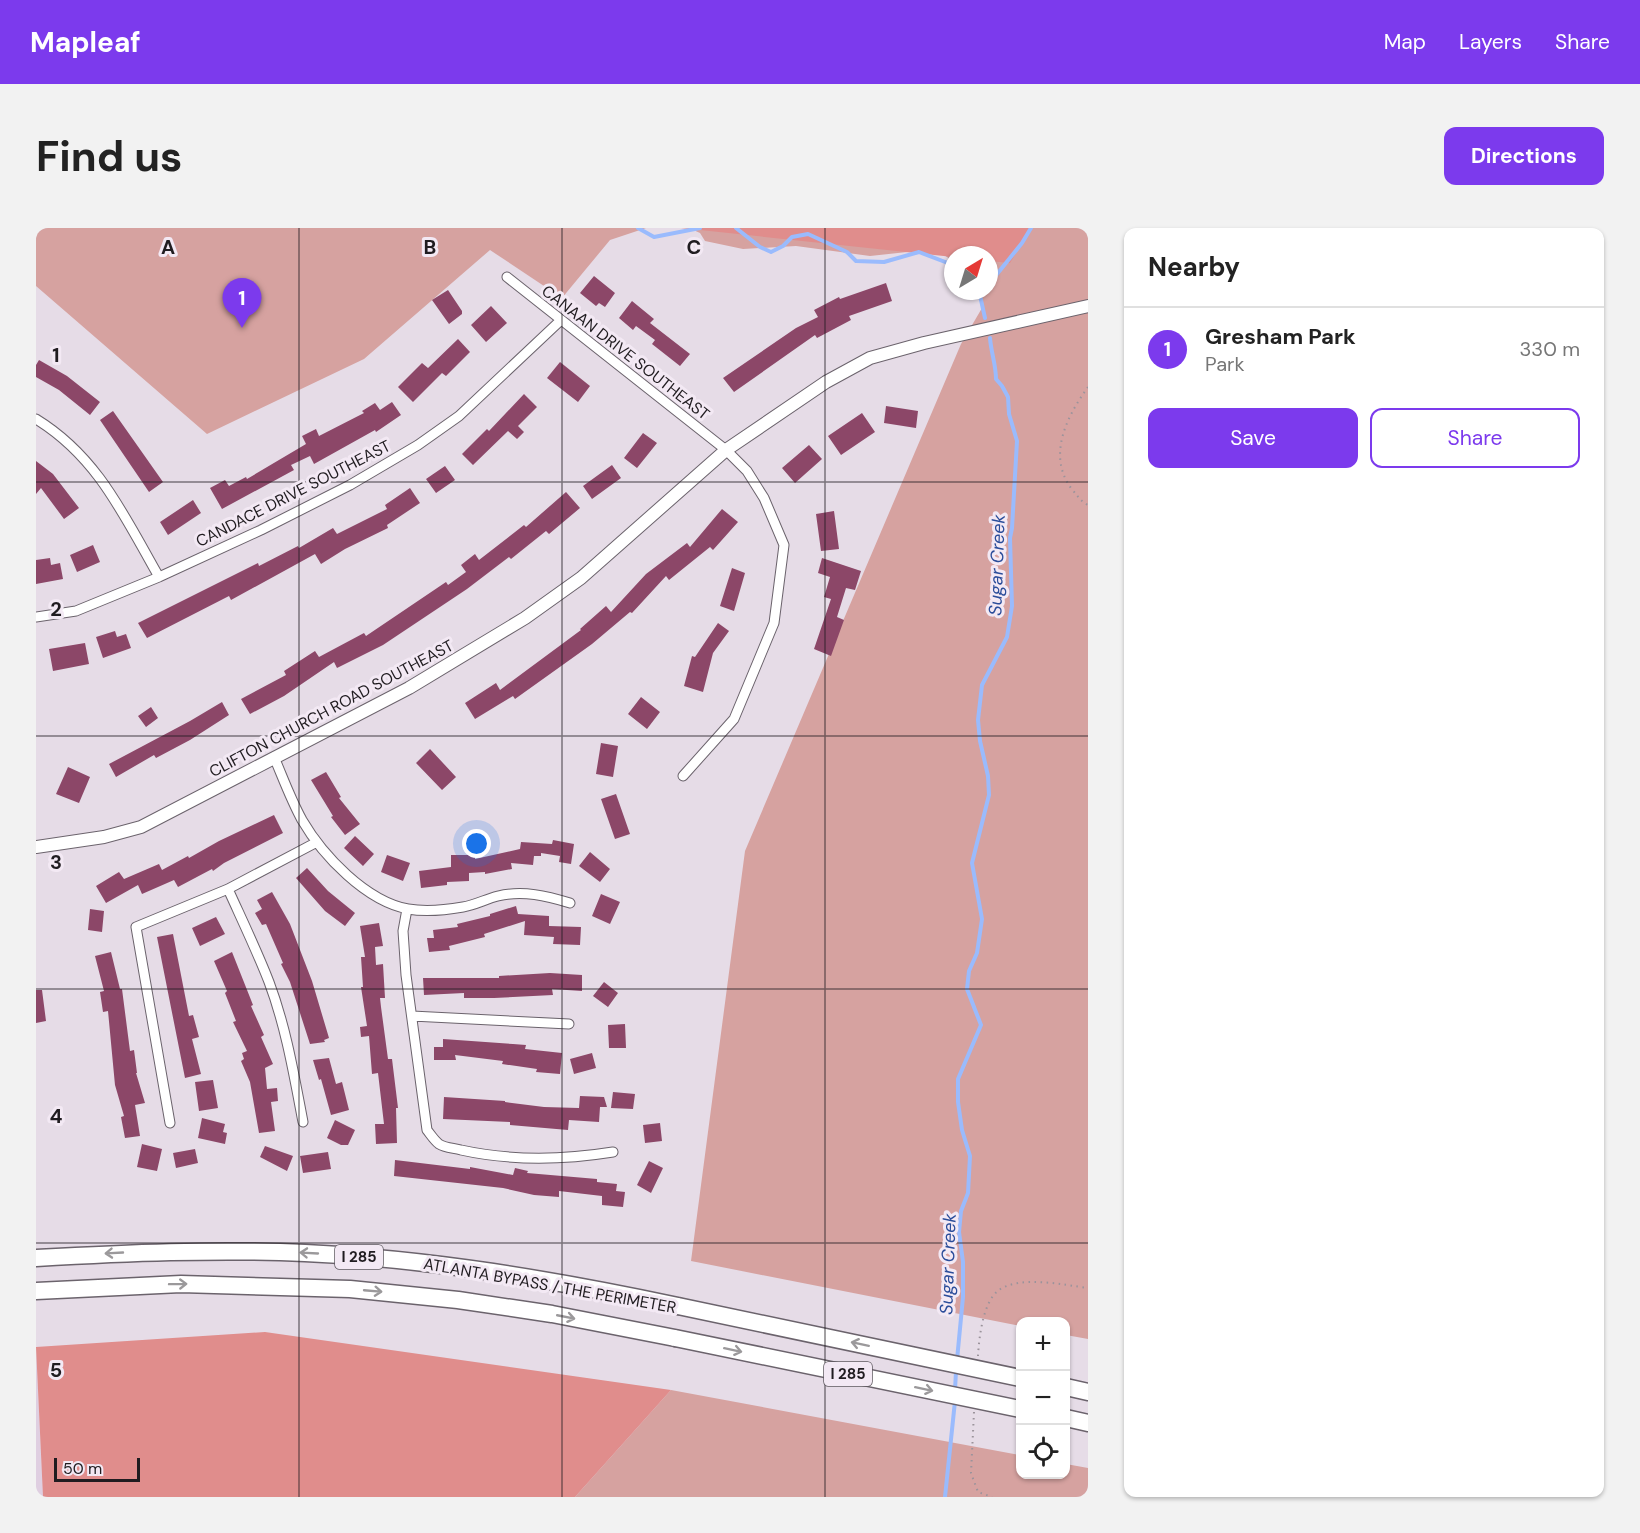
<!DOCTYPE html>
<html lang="en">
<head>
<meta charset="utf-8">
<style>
	body { margin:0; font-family:"DM Sans",sans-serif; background:#f2f2f2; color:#222 }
	.controls { position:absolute; right:18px; bottom:18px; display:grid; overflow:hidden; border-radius:12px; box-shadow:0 2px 4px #0004 }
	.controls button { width:54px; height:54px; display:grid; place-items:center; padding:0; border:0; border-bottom:2px solid #e0e0e0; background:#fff; color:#222; font:30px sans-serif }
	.compass { position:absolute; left:908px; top:18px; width:54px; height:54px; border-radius:50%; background:#fff; box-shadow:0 2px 4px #0004; rotate:38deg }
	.scale { position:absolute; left:18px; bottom:15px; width:86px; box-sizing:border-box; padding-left:6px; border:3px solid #201c20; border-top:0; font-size:16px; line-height:21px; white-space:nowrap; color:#201c20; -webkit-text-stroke:4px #f3e9f4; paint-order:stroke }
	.you { position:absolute; left:441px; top:616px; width:21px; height:21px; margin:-15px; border:4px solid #fff; border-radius:50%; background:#1a73e8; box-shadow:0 0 0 9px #1a73e833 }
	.badge { display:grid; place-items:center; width:39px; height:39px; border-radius:50%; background:#7c3aed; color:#fff; font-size:20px; font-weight:700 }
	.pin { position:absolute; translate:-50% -50px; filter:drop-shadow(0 2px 3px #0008) }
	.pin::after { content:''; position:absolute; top:32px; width:21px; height:18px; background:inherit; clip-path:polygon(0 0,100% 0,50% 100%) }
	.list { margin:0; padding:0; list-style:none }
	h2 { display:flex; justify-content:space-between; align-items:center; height:78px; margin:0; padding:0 24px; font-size:26px }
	h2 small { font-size:20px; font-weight:400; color:#767676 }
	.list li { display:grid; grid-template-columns:39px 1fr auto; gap:18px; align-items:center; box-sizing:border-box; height:84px; padding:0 24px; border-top:2px solid #e0e0e0 }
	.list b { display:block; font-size:22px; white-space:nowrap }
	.list p { margin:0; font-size:20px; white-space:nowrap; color:#767676 }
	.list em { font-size:20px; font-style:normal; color:#767676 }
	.actions { display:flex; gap:12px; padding:18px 24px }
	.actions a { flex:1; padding:14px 0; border:2px solid #7c3aed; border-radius:12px; text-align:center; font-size:21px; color:#7c3aed }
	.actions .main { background:#7c3aed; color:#fff }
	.icon { flex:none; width:33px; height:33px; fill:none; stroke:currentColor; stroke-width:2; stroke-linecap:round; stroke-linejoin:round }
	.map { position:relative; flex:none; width:1052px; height:1269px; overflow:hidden; border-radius:12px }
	header { display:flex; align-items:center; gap:36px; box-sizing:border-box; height:84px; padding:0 30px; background:#7c3aed; color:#fff }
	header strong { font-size:28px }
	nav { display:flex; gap:33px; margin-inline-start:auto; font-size:21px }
	.intro { display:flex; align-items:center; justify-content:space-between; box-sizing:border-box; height:144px; padding:0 36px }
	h1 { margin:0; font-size:42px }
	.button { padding:15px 27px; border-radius:12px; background:#7c3aed; color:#fff; font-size:21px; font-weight:700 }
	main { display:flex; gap:36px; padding:0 36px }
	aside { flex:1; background:#fff; border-radius:12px; box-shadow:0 2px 4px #0004 }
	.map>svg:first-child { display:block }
	.built { fill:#dfcfe1 }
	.green { fill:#d6a2a0 }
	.forest { fill:#e08d8c }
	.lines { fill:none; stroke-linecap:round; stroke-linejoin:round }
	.stream { stroke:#9abbfd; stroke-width:4 }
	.building { fill:#8c4768 }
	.minor-casing { stroke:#6b636c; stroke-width:11 }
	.tertiary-casing { stroke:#6b636c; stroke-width:14 }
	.motorway-casing { stroke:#6b636c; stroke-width:19 }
	.path { stroke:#9b939b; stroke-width:2; stroke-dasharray:1.5 4.5; stroke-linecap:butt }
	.minor { stroke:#fff; stroke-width:9 }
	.tertiary { stroke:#fff; stroke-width:12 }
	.motorway { stroke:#fff; stroke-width:16 }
	.motorway-bridge-casing { stroke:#6b636c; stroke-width:19; stroke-linecap:butt }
	.motorway-bridge { stroke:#fff; stroke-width:16 }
	.oneway { stroke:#9b999b }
	.grid { fill:none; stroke:#201c20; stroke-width:1.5; stroke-opacity:0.55 }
	.labels { text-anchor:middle; stroke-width:6; stroke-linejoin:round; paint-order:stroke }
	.shield { fill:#f3e9f4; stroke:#5f5a60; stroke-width:1.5 }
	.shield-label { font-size:15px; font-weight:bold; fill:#201c20 }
	.street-label { font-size:16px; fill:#201c20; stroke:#f3e9f4 }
	.water-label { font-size:18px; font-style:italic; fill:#2b4d9a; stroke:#f3e9f4 }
	.grid-label { font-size:20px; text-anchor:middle; font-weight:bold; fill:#201c20; stroke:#f3e9f4; stroke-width:6; stroke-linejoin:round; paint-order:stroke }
</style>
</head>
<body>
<header>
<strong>Mapleaf</strong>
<nav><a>Map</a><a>Layers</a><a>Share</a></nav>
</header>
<div class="intro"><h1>Find us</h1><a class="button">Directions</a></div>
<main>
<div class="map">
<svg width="1052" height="1269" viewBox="0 0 1052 1269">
	<rect width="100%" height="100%" fill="#e6dce7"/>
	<path class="built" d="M0,1121L7,1269H0Z"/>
	<path class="green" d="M0,0H610L574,12L526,70L454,22L328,131L171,206L0,58Z
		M653,0H1052V1111L1030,1107V1094H984V1098L655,1033L709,623L925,116L946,80V63H953V27H917V33L899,21L834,28L760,18L707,21L669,13L664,5Z
		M635,1162L984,1227V1246H1030V1236L1052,1240V1269H539Z"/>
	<path class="forest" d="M645,0H995L974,35L953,33V27H917V29Z
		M229,1104L635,1162L539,1269H7L0,1119Z"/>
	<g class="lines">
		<path class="stream" d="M602,0L618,9L664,0
			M700,0L724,19L735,24L747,18L756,9L772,6L811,24L820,33L848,34L883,24L917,37
			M953,56L986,15L995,0
			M943,63L949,90
			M921,1132L927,1069V1034L923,1004L925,983L932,965L934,928L926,902L922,874V851L945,797L931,761L933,743L941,725L946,691L936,635L953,567L952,548L944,513L942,492L946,457L971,409L976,378L974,310L976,300L981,213L973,186L972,169L966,158L960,151C960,137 955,124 954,110
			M919,1162L920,1143
			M909,1269L919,1173"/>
	</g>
	<path class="building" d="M558,48L579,65L569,79L563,75L560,78L544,65Z
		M850,55L856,73L813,88L815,92L781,110L779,107L698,164L687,150L760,100L782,89L778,82L803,69L804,71Z
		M412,62L426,83V86L413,96L396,72Z
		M596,73L618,91L614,95L654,126L644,138L616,116L619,112L600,98L597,102L583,90Z
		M455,78L471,95L450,114L435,97Z
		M422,111L434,124L410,148L406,145L377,174L362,159L386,135L392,140Z
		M3,132L31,148L64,174L54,187L23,162L0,149V137Z
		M524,134L554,158L542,174L511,150Z
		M488,166L501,179L482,198L488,204L481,211L472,203L437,237L426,226L451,201L453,203Z
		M356,174L365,187L340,204L339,202L278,236L274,228L255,237L258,242L186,281L174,260L189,252L193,258L210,249L211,251L270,216L266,208L280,201L283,208L328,185L326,183L339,175L344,182Z
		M850,178L882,183L880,200L848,195Z
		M77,183L127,254L113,264L64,192Z
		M826,185L839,204L805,227L792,208Z
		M607,205L621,215L601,240L588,230Z
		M773,217L786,231L759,255L746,240Z
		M0,233L17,246L43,280L28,291L5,260L0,266Z
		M576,237L585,250L556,271L547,258Z
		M409,238L419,252L400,265L390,251Z
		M374,260L384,275L351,297L352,300L309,321L285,336L279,326L195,372L193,368L111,410L102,395L222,335L223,338L262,318L263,320L297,300L301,306L351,281L349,277Z
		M530,264L544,280L513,306L510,303L475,331L473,329L431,361L347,417L301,440L298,434L248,468L214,486L205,471L250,447L248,443L279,423L283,429L328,405L330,408L410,354L412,357L430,344L425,337L439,326L443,332L488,297L490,299Z
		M157,272L165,285L132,307L124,294Z
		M686,281L702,294L677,322L674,319L633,352L630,348L596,385L594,384L556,416L479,471L477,468L439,491L429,475L460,455L464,462L545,402L544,401L570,378L575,384L610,346L651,315L654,319Z
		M798,283L803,321L785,323L780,286Z
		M57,317L64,334L41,344L34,327Z
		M14,330L15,337L24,335L27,351L0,356V332Z
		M786,330L825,343L819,362L810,360L801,389L808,392L795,428L778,421L795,371L788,369L794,349L782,345Z
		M696,340L709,345L698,383L684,378Z
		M682,395L693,403L677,425L667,464L648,458L656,428L659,429Z
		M79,403L81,409L90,406L95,420L67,430L60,409Z
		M49,415L53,436L17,443L13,421Z
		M605,469L624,484L611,501L592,486Z
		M186,474L193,487L154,512L120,530L118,527L80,549L73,536L154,493Z
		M115,479L122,490L110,499L102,488Z
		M565,515L582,518L577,549L560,546Z
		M394,521L420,549L406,562L380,535Z
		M32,539L54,549L43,575L20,566Z
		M290,544L305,569L303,570L324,596L309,607L295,589L297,588L275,552Z
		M580,566L594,606L579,611L565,571Z
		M238,587L247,605L188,635L177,643L176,641L142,659L138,652L106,666L102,657L70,675L60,658L83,644L88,651L123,636L126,642L152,628L153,630L183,613Z
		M319,608L338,626L327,638L308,620Z
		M517,612L538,616L535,636L523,634L524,628L505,625V628H498L497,637L475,635L476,641L449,646V644L433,645V653L411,654V657L385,660L383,643L415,639V627H439V631L484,621L485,614L516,616Z
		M554,624L574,641L564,654L543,638Z
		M351,627L374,635L367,653L345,644Z
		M271,640L292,663L319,685L309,698L289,683L260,650Z
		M236,664L254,696L276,753L293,810L288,812L289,814L274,816L254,754L245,736L247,735L230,696L226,697L219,685L226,681L221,672Z
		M565,666L584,674L574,696L556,688Z
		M480,678L482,686L513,688V698L545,699L544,717L517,716L518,709L488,707L489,693L448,706L449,709L413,718L414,722L393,724L391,710H398L397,702L422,699L421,696L454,688V686Z
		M54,681L68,683L66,704L52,702Z
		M180,689L189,706L164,718L156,700Z
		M343,695L347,718L339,719L340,737L347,736L349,770H344L345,779L352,831H356L362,880H360L361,915L340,916L339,896H348L342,845L336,846L333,808L325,809L324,799L331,798L325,759H327L325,729H329L324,698Z
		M137,706L153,788L157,787L163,809L156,811L165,846L149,850L121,709Z
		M75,724L84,761H86L94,823L98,822L101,845H100L109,875L99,877L104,908L89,910L85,889L88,888L79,857L72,783L67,784L64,764L68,763L59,728Z
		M196,724L217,777L215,778L228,807L225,809L237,836L229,840L231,861L241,860L242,873L235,874L239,903L223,905L214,854L205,833L208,831L206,825L211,823L197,794L200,793L189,765L191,763L178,733Z
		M514,745L546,747V763L516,761L517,767L458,770H428V765L388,767L387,750H463V748Z
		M568,754L582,765L572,779L557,768Z
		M0,762H6L10,793L0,795Z
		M589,796L590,820H573L572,797Z
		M407,811L477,816L490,817L489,821L526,825L524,846L500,844L501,841L466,836L467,833L419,827L420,832H398V819H407Z
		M556,825L560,840L538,846L534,831Z
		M293,830L300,856L306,854L313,882L295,887L285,851L283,852L277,832Z
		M177,852L182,880L163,883L159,854Z
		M577,864L599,866L597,881L575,880Z
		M544,868L568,869L571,879H564L563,894L533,892L532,902L474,897V894L407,891L408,869L469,873V874L508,879L543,880Z
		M166,890L189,896L187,904L191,905L189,916L162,910Z
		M299,892L319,902L312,917H305L291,910Z
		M624,895L626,913L609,915L607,897Z
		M106,916L126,921L121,943L101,939Z
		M229,918L257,928L251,943L224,929Z
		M159,921L162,935L140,940L137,925Z
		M292,924L295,941L267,945L264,928Z
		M359,932L434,941V939L477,947L479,940L492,943L491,945L561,951V954L581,956L580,963L589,964L587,979L566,977V968L523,963V969L498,967L467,960L358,948Z
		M613,933L627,940L615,965L601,957Z"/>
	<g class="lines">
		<defs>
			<path id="minor" d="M471,49L690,222L711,243L728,270L748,317L738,395L698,491L647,548
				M0,191C62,229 88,288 123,349
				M0,389L40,383L123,349L225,302L314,257L382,217L423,188L525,92
				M238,529C247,550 255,572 266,592C287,628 330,673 372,681C389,684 410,682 427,679C439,677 450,671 462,668C487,662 511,668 534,675
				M192,661C206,692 221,723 233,754C250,799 258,847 267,894
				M371,681L367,703L370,747L391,902C395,907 398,912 403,916C409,920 418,920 425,922C475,933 527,932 577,924
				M376,788L533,796
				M134,895L100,699L192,661L281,614"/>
			<path id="tertiary" d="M0,619L68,609L105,599L373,460L489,390L545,350L690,222L790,154L834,130L888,115L1052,78"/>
			<path id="motorway" d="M0,1030C90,1025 179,1021 269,1025C395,1031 519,1052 642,1078
				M0,1063L145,1056L314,1061L422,1072L516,1086L639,1110
				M1030,1159L1052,1164
				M1030,1190L1052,1195"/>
		</defs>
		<use href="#minor" class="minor-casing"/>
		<use href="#tertiary" class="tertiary-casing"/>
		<use href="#motorway" class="motorway-casing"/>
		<path class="path" d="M1052,159C1031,188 1011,227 1035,260C1041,267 1044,273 1052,277
			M942,1128C943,1110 947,1073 963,1062C985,1047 1028,1057 1052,1060
			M938,1184L935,1245L942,1264L956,1269"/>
		<use href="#minor" class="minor"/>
		<use href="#tertiary" class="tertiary"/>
		<use href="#motorway" class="motorway"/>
		<defs>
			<path id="motorway-bridge" d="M642,1078L984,1150
				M639,1110L984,1181"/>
		</defs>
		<use href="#motorway-bridge" class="motorway-bridge-casing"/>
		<use href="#motorway-bridge" class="motorway-bridge"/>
	</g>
	<defs><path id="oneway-shaft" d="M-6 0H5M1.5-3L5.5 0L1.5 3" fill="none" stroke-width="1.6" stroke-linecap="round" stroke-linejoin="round" transform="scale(1.5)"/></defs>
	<g class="oneway">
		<use href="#oneway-shaft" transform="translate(78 1025) rotate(177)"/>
		<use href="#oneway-shaft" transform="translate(273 1025) rotate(-177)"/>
		<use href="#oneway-shaft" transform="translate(142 1056) rotate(-1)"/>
		<use href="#oneway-shaft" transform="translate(337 1063) rotate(5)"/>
		<use href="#oneway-shaft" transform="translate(530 1089) rotate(11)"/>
		<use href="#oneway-shaft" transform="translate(824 1116) rotate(-168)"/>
		<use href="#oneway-shaft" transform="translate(697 1122) rotate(12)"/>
		<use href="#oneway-shaft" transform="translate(888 1161) rotate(12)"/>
	</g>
	<path class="grid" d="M263,0V1269M526,0V1269M789,0V1269M0,254H1052M0,508H1052M0,761H1052M0,1015H1052"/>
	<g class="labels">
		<g class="shield">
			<rect x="299" y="1017" width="48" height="24" rx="4.5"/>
			<rect x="788" y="1134" width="48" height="24" rx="4.5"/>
		</g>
		<g class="shield-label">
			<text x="323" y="1034">I 285</text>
			<text x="812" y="1151">I 285</text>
		</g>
		<g class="street-label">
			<text transform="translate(590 124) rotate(38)" y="6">CANAAN DRIVE SOUTHEAST</text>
			<text transform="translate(257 265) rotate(-27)" y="6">CANDACE DRIVE SOUTHEAST</text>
			<text transform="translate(295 480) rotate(-28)" y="6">CLIFTON CHURCH ROAD SOUTHEAST</text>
			<text transform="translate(514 1057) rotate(10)" y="6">ATLANTA BYPASS / THE PERIMETER</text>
		</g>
		<g class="water-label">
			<text transform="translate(961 337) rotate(-88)" y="6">Sugar Creek</text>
			<text transform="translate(912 1036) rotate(-88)" y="6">Sugar Creek</text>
		</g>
	</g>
	<g class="grid-label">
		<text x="132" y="26">A</text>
		<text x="394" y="26">B</text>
		<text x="658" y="26">C</text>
		<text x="20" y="134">1</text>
		<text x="20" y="388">2</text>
		<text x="20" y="641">3</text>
		<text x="20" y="895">4</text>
		<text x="20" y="1149">5</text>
	</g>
</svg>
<div class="controls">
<button>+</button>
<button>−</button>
<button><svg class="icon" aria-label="locate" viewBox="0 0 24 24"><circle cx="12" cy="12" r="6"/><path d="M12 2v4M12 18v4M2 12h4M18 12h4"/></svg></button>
</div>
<svg class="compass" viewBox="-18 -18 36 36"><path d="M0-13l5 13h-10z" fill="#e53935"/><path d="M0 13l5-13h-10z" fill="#767676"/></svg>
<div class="scale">50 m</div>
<div class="you"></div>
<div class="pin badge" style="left:206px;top:100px">1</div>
</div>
<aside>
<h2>Nearby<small></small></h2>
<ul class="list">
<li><span class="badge">1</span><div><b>Gresham Park</b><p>Park</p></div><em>330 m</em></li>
</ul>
<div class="actions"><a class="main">Save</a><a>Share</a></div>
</aside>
</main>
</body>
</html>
